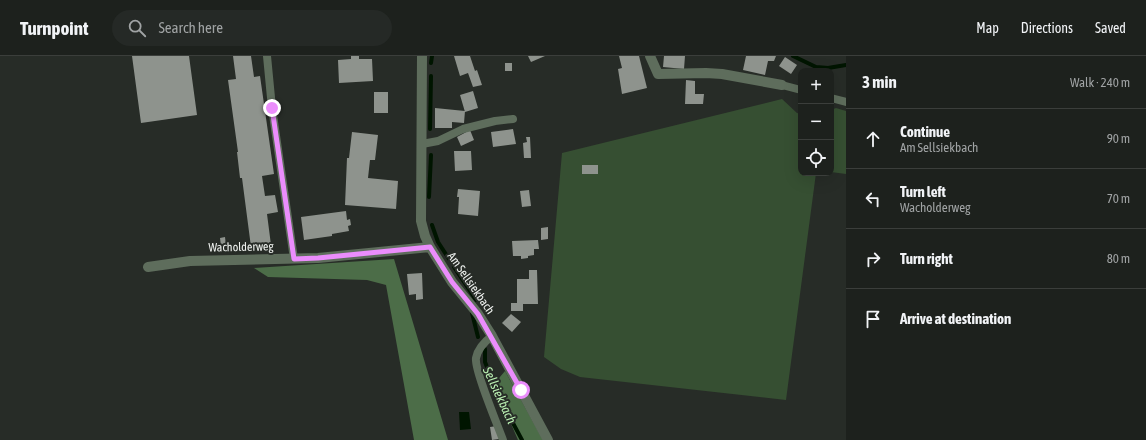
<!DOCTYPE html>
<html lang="en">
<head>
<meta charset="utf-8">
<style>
	body { margin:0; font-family:"Asap Condensed",sans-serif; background:#252926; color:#f1f3f6 }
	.controls { position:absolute; right:12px; top:12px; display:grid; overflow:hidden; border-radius:8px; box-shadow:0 4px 16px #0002 }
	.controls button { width:36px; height:36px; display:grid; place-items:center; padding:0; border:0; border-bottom:1px solid #3b3e3b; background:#1d211d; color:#f1f3f6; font:20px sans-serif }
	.stop { position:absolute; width:12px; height:12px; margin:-9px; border:3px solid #eb8dfc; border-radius:50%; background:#fff }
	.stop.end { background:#eb8dfc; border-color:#fff; box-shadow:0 1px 4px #0008 }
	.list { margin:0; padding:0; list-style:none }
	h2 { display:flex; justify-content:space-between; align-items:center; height:52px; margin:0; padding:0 16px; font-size:17px }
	h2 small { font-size:13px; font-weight:400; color:#a0a3a4 }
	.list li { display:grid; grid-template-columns:26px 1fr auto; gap:12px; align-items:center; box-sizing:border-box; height:60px; padding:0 16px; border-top:1px solid #3b3e3b }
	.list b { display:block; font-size:15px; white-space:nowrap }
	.list p { margin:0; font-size:13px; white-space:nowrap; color:#a0a3a4 }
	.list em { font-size:13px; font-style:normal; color:#a0a3a4 }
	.icon { flex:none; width:22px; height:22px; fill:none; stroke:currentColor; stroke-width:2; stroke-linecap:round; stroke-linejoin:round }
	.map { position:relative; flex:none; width:846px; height:384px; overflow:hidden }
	header { display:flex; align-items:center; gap:24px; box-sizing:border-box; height:56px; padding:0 20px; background:#1d211d; border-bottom:1px solid #3b3e3b }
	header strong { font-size:19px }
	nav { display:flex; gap:22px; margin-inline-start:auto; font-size:14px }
	.search { width:280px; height:36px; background:#252926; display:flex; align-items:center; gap:10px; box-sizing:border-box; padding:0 14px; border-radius:22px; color:#a0a3a4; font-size:15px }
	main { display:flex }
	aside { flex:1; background:#1d211d }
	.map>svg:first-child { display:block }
	.green { fill:#364f32 }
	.forest { fill:#4c6d48 }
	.water { fill:#001500 }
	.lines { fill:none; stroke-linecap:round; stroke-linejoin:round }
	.stream { stroke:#001500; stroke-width:4 }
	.building { fill:#8e938d }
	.lane { stroke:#5e6d5c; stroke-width:8 }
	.street { stroke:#5e6d5c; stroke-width:10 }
	.route { stroke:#eb8dfc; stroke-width:5 }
	.labels { text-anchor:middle; stroke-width:4; stroke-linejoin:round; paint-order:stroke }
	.street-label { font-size:12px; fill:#f1f4f1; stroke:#272c27 }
	.water-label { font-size:13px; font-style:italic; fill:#bbf1b3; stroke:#272c27 }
</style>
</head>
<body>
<header>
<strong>Turnpoint</strong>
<div class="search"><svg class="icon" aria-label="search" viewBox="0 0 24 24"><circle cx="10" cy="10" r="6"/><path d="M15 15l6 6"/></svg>Search here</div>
<nav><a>Map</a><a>Directions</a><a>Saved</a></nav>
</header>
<main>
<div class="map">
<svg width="846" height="384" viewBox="0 0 846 384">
	<rect width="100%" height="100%" fill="#272c27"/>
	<path class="green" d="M782,43L797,57L801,58V117H816L786,344L580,321L561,313L544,301L562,97Z
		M836,52L846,55V118L831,116V54Z"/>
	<path class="forest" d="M394,203L448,384H414L386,229L367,224L268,221L254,212Z
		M505,315L543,384H518L494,328Z"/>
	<path class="water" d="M459,356H469L471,373L460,374Z"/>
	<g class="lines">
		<path class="stream" d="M793,0L816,11L828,12L846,9
			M431,7L432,0
			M430,73L431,20
			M429,141L431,99
			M432,169L438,186L449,203
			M454,211L476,244
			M472,257L478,281
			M485,293V306L499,341L522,384"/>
	</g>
	<path class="building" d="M132,0H189L197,59L141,67Z
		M233,0H251L254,21L260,20L274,118L262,120L265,140L275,139L278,156L267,158L271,189L251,191L242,122H240L237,96H238L228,24L236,23Z
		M351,0H359V3H372L373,25L339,27L338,4L351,3Z
		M454,0H470L475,15L477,14L482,29L473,31L468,17L460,20Z
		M528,0H545L531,6Z
		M619,0H639L647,32L622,38L618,13L622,12Z
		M664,0H685L684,13L663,11Z
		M746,0H776L774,5H768L765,19L743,14Z
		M785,1L797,9L791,18L779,10Z
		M505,7H512V15H505Z
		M686,24L695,25V38H704L703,48H685Z
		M473,35L478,52L465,56L460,39Z
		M374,36H388V57H374Z
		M435,52L465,55L464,67L452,66V72H435Z
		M513,73L516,88L493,91L491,76Z
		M470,74L474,84L461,90L457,81Z
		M352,76L378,79L375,104H370L368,122L398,125L396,153L345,149L347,102H349Z
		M526,81H530L531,102H524L523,87L527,86Z
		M454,95H471L472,114L455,115Z
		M582,109H598V118H582Z
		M458,133L480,135L478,160L458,158L459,141H457Z
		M529,134L531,150L522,151L520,135Z
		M346,155L347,164L350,163L351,169L348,170L349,175L332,178V180L304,184L301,161Z
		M548,171V183L541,184V172Z
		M225,181L226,190H221L220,182Z
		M538,184L539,193H534V199L528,200V202L521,203V200H513L512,185Z
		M529,214H537L538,248H523V255H511V247H517V223H529Z
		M422,217L423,243L416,244V238L409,239L407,218Z
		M511,258L521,266L512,276L502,267Z
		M497,370L499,383L492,384L490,371Z"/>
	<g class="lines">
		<path class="lane" d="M267,0L272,52L294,203
			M782,29L801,34
			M831,42L846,46
			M422,88L438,85L463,73L495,65L513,63
			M492,280C484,286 478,292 476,302C474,313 498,370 503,384"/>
		<path class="street" d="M422,0L421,165L425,180L430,191L452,226L478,258L492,280L548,384
			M650,0L658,18L706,17L722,18L782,29
			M148,211L190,205L318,202L430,191"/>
	</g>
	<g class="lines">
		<path class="route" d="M272,52L294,203L318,202L430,191L452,226L478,258L521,334"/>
	</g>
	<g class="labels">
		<g class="street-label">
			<text transform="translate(241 191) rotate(-1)" y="4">Wacholderweg</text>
			<text transform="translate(471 227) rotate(55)" y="4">Am Sellsiekbach</text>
		</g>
		<g class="water-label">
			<text transform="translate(500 339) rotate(65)" y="5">Sellsiekbach</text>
		</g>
	</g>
</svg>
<div class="controls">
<button>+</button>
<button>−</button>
<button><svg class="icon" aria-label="locate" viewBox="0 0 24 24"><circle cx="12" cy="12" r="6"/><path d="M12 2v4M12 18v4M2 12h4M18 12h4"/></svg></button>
</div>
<div class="stop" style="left:521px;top:334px"></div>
<div class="stop end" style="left:272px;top:52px"></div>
</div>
<aside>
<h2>3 min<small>Walk · 240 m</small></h2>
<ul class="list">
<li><svg class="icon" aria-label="ahead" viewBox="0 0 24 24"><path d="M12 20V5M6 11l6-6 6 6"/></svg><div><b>Continue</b><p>Am Sellsiekbach</p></div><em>90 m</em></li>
<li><svg class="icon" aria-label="left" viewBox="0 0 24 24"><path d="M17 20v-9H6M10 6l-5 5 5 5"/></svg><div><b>Turn left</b><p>Wacholderweg</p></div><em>70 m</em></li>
<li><svg class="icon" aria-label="right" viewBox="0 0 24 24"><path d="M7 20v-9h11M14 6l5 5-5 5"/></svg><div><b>Turn right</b></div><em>80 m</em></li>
<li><svg class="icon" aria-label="arrive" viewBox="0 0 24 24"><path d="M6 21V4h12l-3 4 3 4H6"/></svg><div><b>Arrive at destination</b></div></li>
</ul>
</aside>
</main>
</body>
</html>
